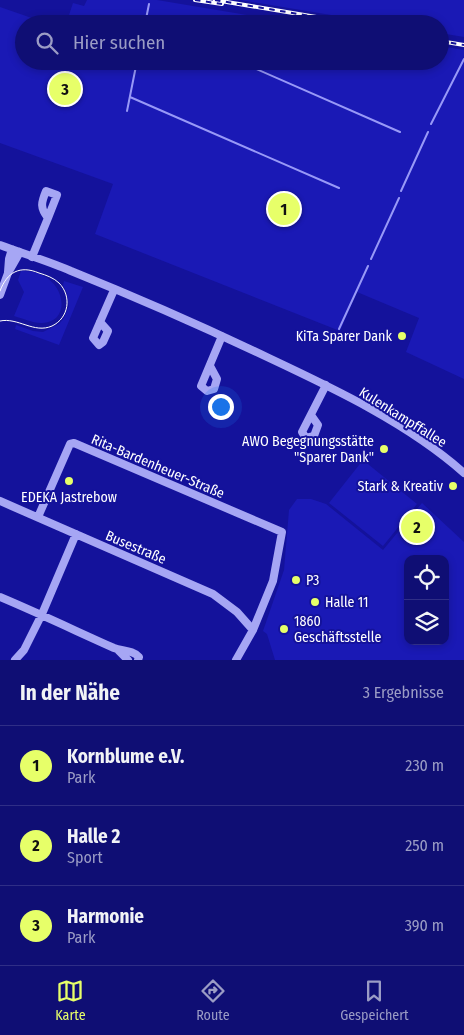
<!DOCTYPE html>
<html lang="de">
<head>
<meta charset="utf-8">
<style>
	body { margin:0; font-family:"Fira Sans Condensed",sans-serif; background:#181779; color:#f1f3f6 }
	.controls { position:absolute; right:15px; bottom:15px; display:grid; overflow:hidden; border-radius:10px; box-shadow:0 2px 8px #0003 }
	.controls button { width:45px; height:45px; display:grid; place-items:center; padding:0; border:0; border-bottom:1px solid #2f2e86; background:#0f0e74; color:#f1f3f6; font:25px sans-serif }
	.you { position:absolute; left:220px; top:406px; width:18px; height:18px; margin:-12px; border:4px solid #fff; border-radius:50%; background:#1a73e8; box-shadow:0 0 0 8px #1a73e833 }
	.badge { display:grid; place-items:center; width:32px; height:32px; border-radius:50%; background:#e7ff69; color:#111; font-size:16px; font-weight:700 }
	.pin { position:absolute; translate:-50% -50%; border:2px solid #fff; box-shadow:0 1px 5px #0006 }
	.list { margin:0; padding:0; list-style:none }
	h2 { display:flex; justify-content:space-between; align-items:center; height:65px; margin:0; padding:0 20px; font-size:21px }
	h2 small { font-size:16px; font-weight:400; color:#9b9cc5 }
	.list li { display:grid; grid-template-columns:32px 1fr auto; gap:15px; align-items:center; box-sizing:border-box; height:80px; padding:0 20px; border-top:1px solid #2f2e86 }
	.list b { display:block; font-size:19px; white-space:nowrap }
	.list p { margin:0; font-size:16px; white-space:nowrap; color:#9b9cc5 }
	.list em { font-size:16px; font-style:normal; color:#9b9cc5 }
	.icon { flex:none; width:28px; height:28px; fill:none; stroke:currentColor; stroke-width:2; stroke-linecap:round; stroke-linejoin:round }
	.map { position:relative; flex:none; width:464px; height:660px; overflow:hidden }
	.search { position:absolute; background:#0f0e74; box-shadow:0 2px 8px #0003; left:15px; right:15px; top:15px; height:55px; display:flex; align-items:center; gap:12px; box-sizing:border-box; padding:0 18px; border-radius:28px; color:#9b9cc5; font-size:19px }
	.sheet { height:305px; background:#0f0e74 }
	nav { display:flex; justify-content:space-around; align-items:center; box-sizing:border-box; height:70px; border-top:1px solid #2f2e86; background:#0f0e74; font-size:14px; color:#9b9cc5 }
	nav a { display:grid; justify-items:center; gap:2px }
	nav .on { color:#e7ff69 }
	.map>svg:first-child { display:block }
	.green { fill:#1a19b5; fill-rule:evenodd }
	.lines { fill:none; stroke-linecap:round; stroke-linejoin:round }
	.stream { stroke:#9899f7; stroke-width:2 }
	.minor { stroke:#a6a6f4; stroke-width:8 }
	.tram { stroke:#fff; stroke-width:1 }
	.rail-casing { stroke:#fff; stroke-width:4 }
	.rail { stroke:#14129b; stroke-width:2; stroke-dasharray:5.5; stroke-linecap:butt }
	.poi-dot { fill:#e7ff69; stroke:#14129b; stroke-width:2 }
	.labels { text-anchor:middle; stroke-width:4; stroke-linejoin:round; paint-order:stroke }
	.poi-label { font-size:14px; fill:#fff; stroke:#14129b; text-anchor:end }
	.street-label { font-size:14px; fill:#fff; stroke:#14129b }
</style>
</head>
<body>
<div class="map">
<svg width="464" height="660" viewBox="0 0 464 660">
	<rect width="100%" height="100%" fill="#14129b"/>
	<path class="green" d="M87,0H157L301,24H66L73,3L84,6Z
		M240,0H464V37L440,33V24H385Z
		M0,7L49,24H24V61H440V46L464,50V379L406,352L419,318L357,292L340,331L95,234L113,184L0,143Z
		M21,271C66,269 75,324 41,323C32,323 22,318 14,316L24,292L18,280Z
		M64,281L83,287L59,345L15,329L16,325L33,331L43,332L59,324L64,318L69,306L67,293L63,285Z
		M363,460L417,504L383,546L329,503Z
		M297,499H311L326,504L383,550L422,503L464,542V660H275L267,634L263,631L284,570L289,510ZM408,559H445V641H408Z"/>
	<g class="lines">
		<path class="stream" d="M145,24L149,4
			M238,61L400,132
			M130,97L339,188
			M127,111L137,61
			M431,124L464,59
			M401,191L428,132
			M371,259L399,198
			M339,329L368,266"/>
		<path class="minor" d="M46,191L57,195L48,218C40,208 41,203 46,191Z
			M0,245C24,254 48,261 71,271C138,298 204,327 269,358C335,389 409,424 464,473
			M32,257L48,218
			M8,272L9,259L12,249
			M0,295L8,273L20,252
			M100,322L108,331L103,342L99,345L93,338L114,290
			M210,366L217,379L214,389L207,391L201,386L222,336
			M311,415L318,425L314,436L306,438L302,432L326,385
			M0,501L213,594L237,612L253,630
			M38,517L70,444L74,443L282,532L273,581L253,630L236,660
			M0,597C38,613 76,631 114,648C122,651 133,650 139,657L138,660
			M118,650L128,660
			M15,660L24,650L42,614L76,534"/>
		<path class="tram" d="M0,291C7,272 20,265 39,273C46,275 54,278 59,283C72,296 69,318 52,326C34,334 18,317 0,321"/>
		<defs>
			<path id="rail" d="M195,0L222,4
				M215,0L358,24
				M440,41L464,45"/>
		</defs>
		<use href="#rail" class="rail-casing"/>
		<use href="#rail" class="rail"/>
	</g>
	<g class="poi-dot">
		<circle cx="402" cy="336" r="5"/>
		<circle cx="384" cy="449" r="5"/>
		<circle cx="69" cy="481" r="5"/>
		<circle cx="453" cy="486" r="5"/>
		<circle cx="296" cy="580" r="5"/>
		<circle cx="315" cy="602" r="5"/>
		<circle cx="284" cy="629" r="5"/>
	</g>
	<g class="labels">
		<g class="poi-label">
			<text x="392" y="341">KiTa Sparer Dank</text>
			<text x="374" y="446">AWO Begegnungsstätte<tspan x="374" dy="16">"Sparer Dank"</tspan></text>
			<text x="443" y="491">Stark &amp; Kreativ</text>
			<text x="69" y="502" text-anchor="middle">EDEKA Jastrebow</text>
			<text x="306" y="585" text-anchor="start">P3</text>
			<text x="325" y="607" text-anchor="start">Halle 11</text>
			<text x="294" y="626" text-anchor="start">1860<tspan x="294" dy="16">Geschäftsstelle</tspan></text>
		</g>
		<g class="street-label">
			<text transform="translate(403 417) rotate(32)" y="5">Kulenkampffallee</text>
			<text transform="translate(158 466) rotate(23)" y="5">Rita-Bardenheuer-Straße</text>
			<text transform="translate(136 547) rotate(23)" y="5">Busestraße</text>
		</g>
	</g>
</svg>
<div class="controls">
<button><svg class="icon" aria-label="locate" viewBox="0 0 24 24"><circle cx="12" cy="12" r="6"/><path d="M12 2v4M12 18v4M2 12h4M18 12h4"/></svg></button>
<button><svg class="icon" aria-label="layers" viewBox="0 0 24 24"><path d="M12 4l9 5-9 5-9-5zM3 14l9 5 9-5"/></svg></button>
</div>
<div class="you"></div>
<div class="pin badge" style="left:284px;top:209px">1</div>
<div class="pin badge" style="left:417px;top:527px">2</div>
<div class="pin badge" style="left:65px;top:89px">3</div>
<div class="search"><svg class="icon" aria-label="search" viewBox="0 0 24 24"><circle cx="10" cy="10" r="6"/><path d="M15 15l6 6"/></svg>Hier suchen</div>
</div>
<section class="sheet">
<h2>In der Nähe<small>3 Ergebnisse</small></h2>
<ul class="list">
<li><span class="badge">1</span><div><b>Kornblume e.V.</b><p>Park</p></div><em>230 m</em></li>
<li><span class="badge">2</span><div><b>Halle 2</b><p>Sport</p></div><em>250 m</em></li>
<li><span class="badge">3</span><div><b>Harmonie</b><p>Park</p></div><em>390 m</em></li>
</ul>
</section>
<nav>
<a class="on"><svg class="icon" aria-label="map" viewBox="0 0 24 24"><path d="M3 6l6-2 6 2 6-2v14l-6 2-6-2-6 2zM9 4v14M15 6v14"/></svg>Karte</a>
<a><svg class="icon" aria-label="directions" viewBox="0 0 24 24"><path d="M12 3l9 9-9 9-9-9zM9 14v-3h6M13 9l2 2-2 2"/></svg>Route</a>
<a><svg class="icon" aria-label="saved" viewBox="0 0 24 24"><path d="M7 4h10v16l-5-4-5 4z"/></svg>Gespeichert</a>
</nav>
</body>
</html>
